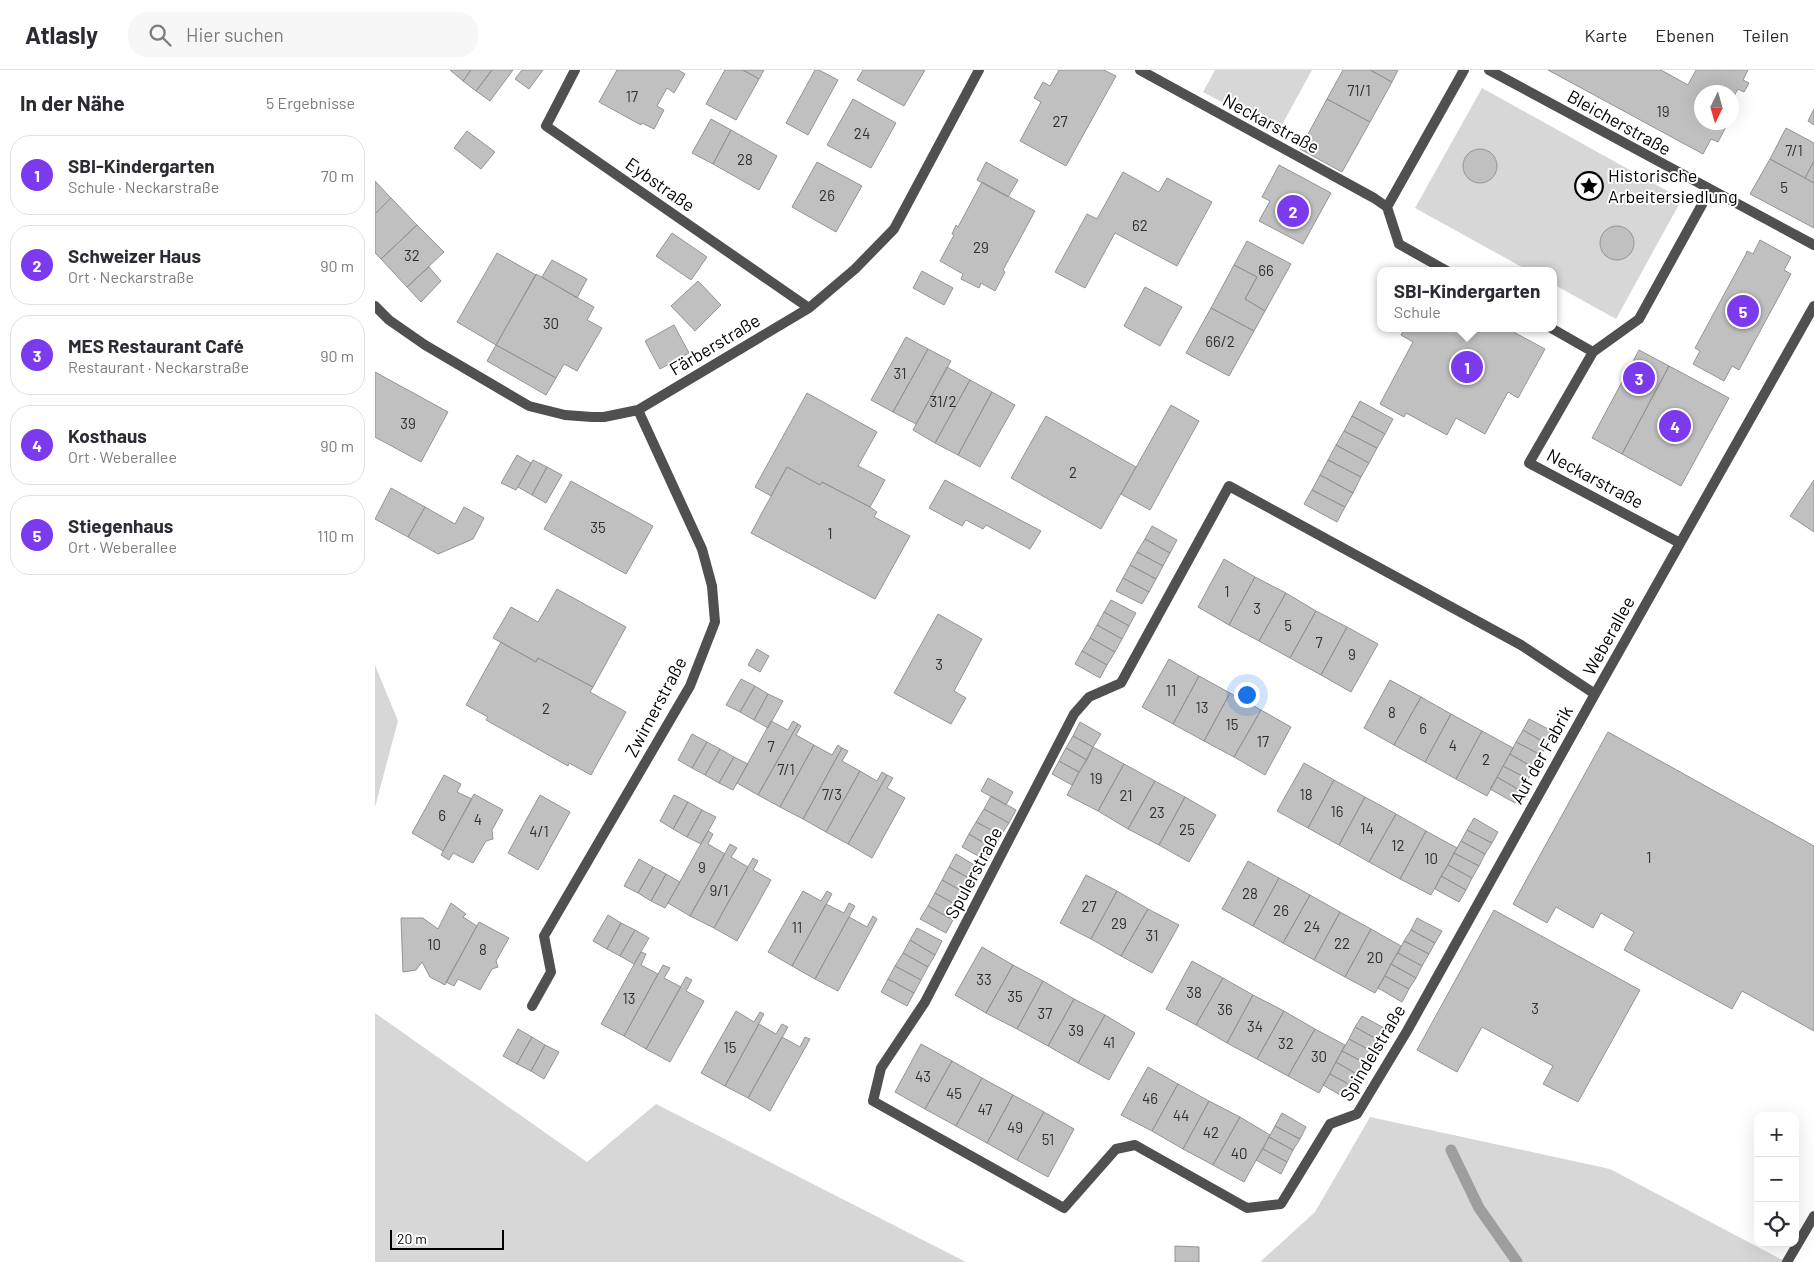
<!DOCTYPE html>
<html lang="de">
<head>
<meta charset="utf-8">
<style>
	body { margin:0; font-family:Barlow,sans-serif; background:#f7f7f7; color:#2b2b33 }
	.controls { position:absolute; right:15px; bottom:15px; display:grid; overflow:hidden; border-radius:10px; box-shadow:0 5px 20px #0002 }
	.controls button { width:45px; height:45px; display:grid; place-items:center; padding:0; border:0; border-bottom:1px solid #e1e1e2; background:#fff; color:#2b2b33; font:25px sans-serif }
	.compass { position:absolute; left:1319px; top:15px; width:45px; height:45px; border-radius:50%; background:#fff; box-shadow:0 5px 20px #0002; rotate:185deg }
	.scale { position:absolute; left:15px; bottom:12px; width:114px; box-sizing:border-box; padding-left:5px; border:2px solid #000; border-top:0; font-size:14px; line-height:18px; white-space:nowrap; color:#000; -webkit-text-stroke:4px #fff; paint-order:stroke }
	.you { position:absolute; left:871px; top:624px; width:18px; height:18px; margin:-12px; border:4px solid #fff; border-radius:50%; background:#1a73e8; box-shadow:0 0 0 8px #1a73e833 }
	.badge { display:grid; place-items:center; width:32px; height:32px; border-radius:50%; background:#7c3aed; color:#fff; font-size:16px; font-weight:700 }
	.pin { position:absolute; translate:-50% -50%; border:2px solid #fff; box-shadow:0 1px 5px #0006 }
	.popup { position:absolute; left:1002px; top:197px; width:180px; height:65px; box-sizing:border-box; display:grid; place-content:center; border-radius:10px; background:#fff; filter:drop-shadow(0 1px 4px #0005); font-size:16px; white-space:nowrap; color:#7c7c81 }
	.popup b { font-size:19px; color:#2b2b33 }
	.popup::after { content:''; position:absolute; left:50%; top:100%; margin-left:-10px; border:10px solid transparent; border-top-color:#fff }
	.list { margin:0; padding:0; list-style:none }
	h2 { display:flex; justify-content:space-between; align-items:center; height:65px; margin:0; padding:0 20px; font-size:21px }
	h2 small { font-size:16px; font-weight:400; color:#7c7c81 }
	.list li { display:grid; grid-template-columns:32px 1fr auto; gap:15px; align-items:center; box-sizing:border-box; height:80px; margin:0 10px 10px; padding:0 10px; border:1px solid #e1e1e2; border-radius:20px }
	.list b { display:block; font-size:19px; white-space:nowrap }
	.list p { margin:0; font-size:16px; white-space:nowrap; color:#7c7c81 }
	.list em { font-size:16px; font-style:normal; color:#7c7c81 }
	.icon { flex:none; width:28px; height:28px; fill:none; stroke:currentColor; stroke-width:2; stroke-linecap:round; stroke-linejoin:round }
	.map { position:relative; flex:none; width:1439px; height:1192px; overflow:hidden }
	header { display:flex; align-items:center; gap:30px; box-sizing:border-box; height:70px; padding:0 25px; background:#fff; border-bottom:1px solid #e1e1e2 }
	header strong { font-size:24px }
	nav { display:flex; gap:28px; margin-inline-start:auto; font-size:18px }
	.search { width:350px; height:45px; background:#f7f7f7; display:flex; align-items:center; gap:12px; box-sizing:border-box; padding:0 18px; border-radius:20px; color:#7c7c81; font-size:19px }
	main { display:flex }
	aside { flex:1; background:#fff }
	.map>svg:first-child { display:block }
	.green { fill:#d7d7d7 }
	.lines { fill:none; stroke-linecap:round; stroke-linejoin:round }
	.stream { stroke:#9e9e9e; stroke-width:11 }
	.building { fill:#c0c0c0; stroke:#949494 }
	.service { stroke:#505050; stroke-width:10 }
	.minor { stroke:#505050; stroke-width:10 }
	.labels { text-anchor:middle; stroke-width:4; stroke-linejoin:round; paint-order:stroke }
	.number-label { font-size:15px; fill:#303030 }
	.street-label { font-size:18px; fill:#000; stroke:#fff }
	.poi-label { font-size:18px; fill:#000; stroke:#fff; text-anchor:start }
</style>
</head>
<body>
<header>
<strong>Atlasly</strong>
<div class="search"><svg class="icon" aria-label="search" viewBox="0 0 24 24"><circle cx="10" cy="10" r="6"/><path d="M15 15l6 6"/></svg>Hier suchen</div>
<nav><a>Karte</a><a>Ebenen</a><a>Teilen</a></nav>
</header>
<main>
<aside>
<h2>In der Nähe<small>5 Ergebnisse</small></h2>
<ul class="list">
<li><span class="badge">1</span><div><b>SBI-Kindergarten</b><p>Schule · Neckarstraße</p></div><em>70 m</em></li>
<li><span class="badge">2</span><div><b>Schweizer Haus</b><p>Ort · Neckarstraße</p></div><em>90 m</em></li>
<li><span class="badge">3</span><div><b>MES Restaurant Café</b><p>Restaurant · Neckarstraße</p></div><em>90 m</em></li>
<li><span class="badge">4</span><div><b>Kosthaus</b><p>Ort · Weberallee</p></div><em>90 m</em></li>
<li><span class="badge">5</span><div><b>Stiegenhaus</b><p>Ort · Weberallee</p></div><em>110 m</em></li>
</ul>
</aside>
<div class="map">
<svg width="1439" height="1192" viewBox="0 0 1439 1192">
	<rect width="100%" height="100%" fill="#fff"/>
	<path class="green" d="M840,0H937L903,62L828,22Z
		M1107,18L1307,129L1241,249L1178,214V201H1154L1040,138Z
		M0,595L23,651L0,737Z
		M0,943L212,1092L281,1034L591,1192H0Z
		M995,1047L1235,1099L1411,1192H885L940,1142Z"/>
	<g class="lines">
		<path class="stream" d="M1076,1080L1104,1138L1142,1192"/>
	</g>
	<path class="building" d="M75,0H96L88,11Z
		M96,0H117L101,21L88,11Z
		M117,0H138L115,31L101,21Z
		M147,0H168L154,19L140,9Z
		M242,0H303L310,4L299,23L292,18L282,36L289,40L279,59L267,53L266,55L224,32Z
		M350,0H368L384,9L361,50L331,34Z
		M368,0H389L384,9Z
		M440,0H444L463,10L433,65L411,53Z
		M488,0H550L529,36L482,10Z
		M684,0H729L741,6L691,96L645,71L666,32L659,28L668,12L675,16Z
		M968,0H995L1017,12L995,52L952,29Z
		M995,0H1023L1017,12Z
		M1173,0H1286L1313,15L1321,0H1373L1368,10L1374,13L1369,22L1363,19L1356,31V22H1326V52L1353,53L1343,72L1336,69L1328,84Z
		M478,29L521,53L496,98L452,75Z
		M952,29L995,52L967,102L925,79Z
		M1439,39V55L1433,51Z
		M336,49L356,60L338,94L317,83Z
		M1411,58L1439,73V91L1430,108L1395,89Z
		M356,60L402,86L384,120L338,94Z
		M92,61L120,82L106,99L79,78Z
		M1088 96a17 17 0 1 1 34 0a17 17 0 1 1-34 0Z
		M1395,89L1439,113V158L1375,124Z
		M1439,91V113L1430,108Z
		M442,92L487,116L461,162L417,137Z
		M611,92L643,110L633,127L602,110Z
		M904,95L956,123L928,174L884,151L895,131L887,127Z
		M748,102L784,122L792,108L837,132L802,196L740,163L710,218L680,202L712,144L722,149Z
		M0,111L16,128L0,144Z
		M607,112L660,141L628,200L630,202L620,221L606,213L604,218L586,209L588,204L565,191L579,165L577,164L581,155L583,157Z
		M16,128L42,155L6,189L0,183V144Z
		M42,155L69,182L32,217L6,189Z
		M1225 173a17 17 0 1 1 34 0a17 17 0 1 1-34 0Z
		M297,163L332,187L316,210L281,186Z
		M1385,170L1416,187L1409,200L1416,204L1364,300L1357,296L1349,311L1318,294L1325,281L1320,278L1371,184L1372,181L1378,184Z
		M872,171L916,194L890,241L870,229L882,207L859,195Z
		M122,183L161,205L121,275L82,252Z
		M177,190L212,209L202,228L167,207Z
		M859,195L882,207L870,229L890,241L879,261L836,238Z
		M54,197L66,211L46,232L32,217Z
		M547,201L578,218L569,235L538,218Z
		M161,204L219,237L212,250L227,258L202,301L189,294L181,308L121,275Z
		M323,211L346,235L320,261L296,236Z
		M770,217L807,237L785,276L749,256Z
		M836,238L879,261L854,306L811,283Z
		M299,255L314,283L285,299L270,271Z
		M1030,258H1131L1170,279L1143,328L1133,322L1110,364L1081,348L1072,365L1031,343L1029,347L1005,334L1038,272L1026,265Z
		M531,267L553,279L518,342L496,330Z
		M121,275L181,308L171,325L112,291Z
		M553,279L576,291L541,354L518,342Z
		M1264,280L1294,296L1247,384L1217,368Z
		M1294,296L1354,328L1306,416L1247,384Z
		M572,297L595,310L560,373L538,360Z
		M0,302L73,342L46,392L0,367Z
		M595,310L617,322L583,385L560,373Z
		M617,322L640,335L605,397L583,385Z
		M432,323L502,362L483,396L510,410L495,437L447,412L445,415L412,397L396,426L380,417Z
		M985,331L1018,349L1010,364L977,346Z
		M796,335L824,351L775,440L746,424Z
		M671,346L761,397L726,459L636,408Z
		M977,346L1010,364L1002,378L969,361Z
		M969,361L1002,378L994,393L961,375Z
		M961,375L994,393L986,407L953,390Z
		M142,385L156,393L141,420L126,413Z
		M158,390L172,397L157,425L143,417Z
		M953,390L986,407L978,423L945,405Z
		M172,397L187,405L171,433L157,425Z
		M412,397L445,415L447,412L495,437L502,442L499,447L535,466L500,529L376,463Z
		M945,405L978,423L970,437L937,420Z
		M570,410L666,461L655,479L611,455L608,459L591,450L587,456L554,438Z
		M1439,410V462L1415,446Z
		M196,411L278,456L251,504L169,459Z
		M16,418L50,437L33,467L0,449Z
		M937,420L970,437L962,452L929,434Z
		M50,437L80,454L89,437L109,448L98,469L63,484L33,467Z
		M777,456L802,470L795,483L770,469Z
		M770,469L795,483L788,496L762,482Z
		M762,482L788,496L781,509L755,495Z
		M849,489L880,507L854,555L823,537Z
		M755,495L781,509L774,522L748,508Z
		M880,507L911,523L884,571L854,555Z
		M748,508L774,522L767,534L741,521Z
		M182,519L251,557L218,617L163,588L161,592L118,568L136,537L163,552Z
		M911,523L941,541L915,588L884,571Z
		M736,530L761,543L754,556L729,542Z
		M941,541L972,557L946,605L915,588Z
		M729,542L754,556L747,569L722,555Z
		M563,544L607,569L579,621L591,628L576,654L519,623Z
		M722,555L747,569L740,582L715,568Z
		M972,557L1003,574L976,622L946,605Z
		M715,568L740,582L732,595L707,581Z
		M126,572L161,592L163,588L218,617L215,622L251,642L216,705L194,693L193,696L111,650L113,647L91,635Z
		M382,579L394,586L385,602L373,595Z
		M707,581L732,595L725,608L700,594Z
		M794,589L824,606L798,654L767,637Z
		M824,606L855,623L829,671L798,654Z
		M366,609L380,616L365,642L351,635Z
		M1015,610L1046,627L1019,675L989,658Z
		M380,616L393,624L379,650L365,642Z
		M855,623L886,640L859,687L829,671Z
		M393,624L408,631L393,658L379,650Z
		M1046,627L1076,644L1050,692L1019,675Z
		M886,640L916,657L890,705L859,687Z
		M1076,644L1107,661L1081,709L1050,692Z
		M1154,649L1179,662L1172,674L1148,660Z
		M396,651L413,660L418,651L423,654L383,725L362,713Z
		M705,652L726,664L718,677L698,666Z
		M423,654L426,656L421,665L439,675L405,737L383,725Z
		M1148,660L1172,674L1166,685L1141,672Z
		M1107,661L1138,678L1112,726L1081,709Z
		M1233,662L1439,776V961L1367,921L1357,939L1249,880L1259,862L1226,843L1218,858L1181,837L1172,853L1138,834Z
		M317,664L332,672L317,698L303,690Z
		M698,666L718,677L712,690L691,678Z
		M332,672L345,679L330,705L317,698Z
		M1141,672L1166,685L1159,698L1135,684Z
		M439,675L457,685L463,675L467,678L428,749L405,737Z
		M718,677L749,694L723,741L692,725Z
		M467,678L473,681L467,691L485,701L451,762L428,749Z
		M691,678L712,690L704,702L684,691Z
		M345,679L359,687L344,713L330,705Z
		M1135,684L1159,698L1153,709L1128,696Z
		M359,687L373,694L358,720L344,713Z
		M684,691L704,702L697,715L677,704Z
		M929,693L959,710L933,758L902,741Z
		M749,694L780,711L753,759L723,741Z
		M1128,696L1153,709L1146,721L1122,707Z
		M485,701L502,711L507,702L512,705L473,774L451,762Z
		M69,705L86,714L82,722L97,729L68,781L37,763Z
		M512,705L518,708L512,718L530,728L497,788L473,774Z
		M1122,707L1146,721L1140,733L1115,719Z
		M613,708L638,722L631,735L606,721Z
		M959,710L990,727L964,775L933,758Z
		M780,711L810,727L784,775L753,759Z
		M99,724L128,740L117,760L118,769L111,771L98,793L78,783L74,790L66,785Z
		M165,725L195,742L163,800L133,783Z
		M299,725L313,732L298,759L285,751Z
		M616,726L641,740L634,753L609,739Z
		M810,727L841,745L814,792L784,775Z
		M990,727L1021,744L994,792L964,775Z
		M313,732L327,740L312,767L298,759Z
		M609,739L634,753L626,765L601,752Z
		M327,740L341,747L326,774L312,767Z
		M1021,744L1051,761L1025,809L994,792Z
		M1099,748L1123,762L1117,773L1092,760Z
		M601,752L626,765L619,779L594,764Z
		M1092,760L1117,773L1110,784L1086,771Z
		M333,761L338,764L333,774L350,784L315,846L293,833Z
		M1051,761L1082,778L1056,825L1025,809Z
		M594,764L619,779L612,791L587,777Z
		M1086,771L1110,784L1104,796L1079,783Z
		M355,774L362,778L356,787L373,797L339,858L315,846Z
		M1079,783L1104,796L1097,808L1073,795Z
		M581,784L606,799L599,811L574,797Z
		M378,788L383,791L378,800L396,810L362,871L339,858Z
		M264,789L278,797L263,823L249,816Z
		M873,791L904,808L878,856L847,839Z
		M1073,795L1097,808L1091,820L1066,806Z
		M278,797L291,804L276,831L263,823Z
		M574,797L599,811L592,824L567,810Z
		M291,804L305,812L290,838L276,831Z
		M711,805L742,821L716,869L685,853Z
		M1066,806L1091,820L1084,832L1060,819Z
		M904,808L935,825L908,873L878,856Z
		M567,810L592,824L585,837L560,823Z
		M428,821L446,831L452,821L457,824L417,896L393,882Z
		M742,821L773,839L746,886L716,869Z
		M560,823L585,837L578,850L553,836Z
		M935,825L965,842L939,890L908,873Z
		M76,833L91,844L88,847L102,856L70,915L55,907L47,892L41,900L28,902L26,848H48L63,859Z
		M474,833L480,836L440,909L417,896L451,834L469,843Z
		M553,836L578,850L571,863L545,849Z
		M773,839L804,855L777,903L746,886Z
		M1119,840L1265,920L1203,1032L1168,1014L1178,996L1107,957L1082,1002L1042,980Z
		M965,842L996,859L970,907L939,890Z
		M233,845L246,853L232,879L218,871Z
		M498,846L502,849L463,921L440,909L474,847L492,857Z
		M1042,848L1067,861L1060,873L1036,860Z
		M104,852L134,868L121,891L123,897L117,899L105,920L83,909L79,916L71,912Z
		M246,853L260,860L245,886L232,879Z
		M542,858L567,871L560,885L535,870Z
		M996,859L1026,876L1000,923L970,907Z
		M260,860L274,868L259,894L245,886Z
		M1036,860L1060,873L1054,884L1029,871Z
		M535,870L560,885L553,897L528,883Z
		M1029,871L1054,884L1047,896L1023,883Z
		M607,877L638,895L611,943L580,925Z
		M266,882L271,884L266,895L283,904L249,966L226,954Z
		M528,883L553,897L546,910L520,896Z
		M1023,883L1047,896L1041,908L1016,894Z
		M817,891L848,908L821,955L791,939Z
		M1016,894L1041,908L1034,919L1010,906Z
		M288,895L295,898L289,908L306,917L271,979L249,966Z
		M638,895L668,911L642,959L611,943Z
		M520,896L546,910L539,923L513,909Z
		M1010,906L1034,919L1027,932L1003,918Z
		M311,907L317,910L311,921L329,931L295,992L271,979Z
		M848,908L878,925L852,973L821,955Z
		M513,909L539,923L532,936L506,922Z
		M668,911L699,929L673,976L642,959Z
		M878,925L909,941L882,989L852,973Z
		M699,929L730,945L703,993L673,976Z
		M361,941L379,952L385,942L389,944L350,1016L326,1003Z
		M909,941L940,959L913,1006L882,989Z
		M730,945L760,963L734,1010L703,993Z
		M987,946L1011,959L1005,971L980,957Z
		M384,954L401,964L407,954L413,957L373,1028L350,1016Z
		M980,957L1005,971L998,982L974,969Z
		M143,959L157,967L142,994L128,986Z
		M940,959L970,975L944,1023L913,1006Z
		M157,967L170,975L156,1001L142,994Z
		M407,967L425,977L430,967L435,969L395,1041L373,1028Z
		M974,969L998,982L992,994L967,981Z
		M546,974L577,991L550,1039L520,1022Z
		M170,975L184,982L169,1009L156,1001Z
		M967,981L992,994L985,1006L961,992Z
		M577,991L607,1008L581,1056L550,1039Z
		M961,992L985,1006L979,1017L955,1004Z
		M773,997L803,1014L777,1061L746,1045Z
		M955,1004L979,1017L972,1029L948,1015Z
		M607,1008L638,1025L612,1073L581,1056Z
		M803,1014L834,1031L808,1079L777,1061Z
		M638,1025L669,1042L642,1090L612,1073Z
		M834,1031L865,1047L838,1095L808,1079Z
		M669,1042L699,1059L673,1107L642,1090Z
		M907,1043L931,1057L925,1069L900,1056Z
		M865,1047L895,1065L869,1112L838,1095Z
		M900,1056L925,1069L918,1080L894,1067Z
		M894,1067L918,1080L912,1092L888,1079Z
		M888,1079L912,1092L906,1104L881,1090Z
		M800,1176L824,1177V1192H800Z"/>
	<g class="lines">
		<path class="service" d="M1412,1192L1439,1146"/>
		<path class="minor" d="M200,0L171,56L434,238
			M765,0L999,128L1012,137L1024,174L1072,201
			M1114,0L1439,175
			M1012,137L1089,0
			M0,236L14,250L50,275L154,336L190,345L217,347H229L263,340L434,238L480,199L519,159L604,0
			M1176,258L1218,282
			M1305,473L1154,393L1218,282L1264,249L1335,120
			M1220,624L1032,961L982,1044L955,1054L906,1134L872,1138L760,1075L741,1079L689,1138L498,1031L506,998L550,932L699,644L714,627L746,613L854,416L1146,575L1220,624L1439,236
			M157,936L176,902L169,866L315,616L340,552L337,516L327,479L263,340"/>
	</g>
	<defs>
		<symbol id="sight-ring" viewBox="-11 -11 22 22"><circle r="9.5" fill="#fff" stroke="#000" stroke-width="1.5"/><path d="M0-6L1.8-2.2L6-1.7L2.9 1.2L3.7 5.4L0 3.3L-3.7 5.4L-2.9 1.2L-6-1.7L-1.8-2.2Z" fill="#000"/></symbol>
	</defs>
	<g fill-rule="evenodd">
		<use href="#sight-ring" x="1198" y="100" width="32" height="32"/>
	</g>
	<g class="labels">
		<g class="number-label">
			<text x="984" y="26">71/1</text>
			<text x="257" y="32">17</text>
			<text x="1288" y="47">19</text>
			<text x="685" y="57">27</text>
			<text x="487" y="69">24</text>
			<text x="1419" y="86">7/1</text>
			<text x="370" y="95">28</text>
			<text x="1409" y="123">5</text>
			<text x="452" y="131">26</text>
			<text x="765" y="161">62</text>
			<text x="606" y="183">29</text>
			<text x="37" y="191">32</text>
			<text x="891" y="206">66</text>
			<text x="176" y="259">30</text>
			<text x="845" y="277">66/2</text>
			<text x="525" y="309">31</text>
			<text x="568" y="337">31/2</text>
			<text x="33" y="359">39</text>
			<text x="698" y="408">2</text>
			<text x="223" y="463">35</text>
			<text x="455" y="469">1</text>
			<text x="852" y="527">1</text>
			<text x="882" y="544">3</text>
			<text x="913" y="561">5</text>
			<text x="944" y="578">7</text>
			<text x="977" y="590">9</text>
			<text x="564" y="600">3</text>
			<text x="796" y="626">11</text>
			<text x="827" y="643">13</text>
			<text x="171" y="644">2</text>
			<text x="1017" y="648">8</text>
			<text x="857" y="660">15</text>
			<text x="1048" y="664">6</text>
			<text x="888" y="677">17</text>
			<text x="1078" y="681">4</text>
			<text x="396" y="682">7</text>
			<text x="1111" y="695">2</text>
			<text x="411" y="705">7/1</text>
			<text x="721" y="714">19</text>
			<text x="457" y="730">7/3</text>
			<text x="931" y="730">18</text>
			<text x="751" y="731">21</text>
			<text x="962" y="747">16</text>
			<text x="782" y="748">23</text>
			<text x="67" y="751">6</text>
			<text x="103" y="755">4</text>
			<text x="992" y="764">14</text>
			<text x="812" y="765">25</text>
			<text x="164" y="767">4/1</text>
			<text x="1023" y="781">12</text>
			<text x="1274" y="793">1</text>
			<text x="1056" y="794">10</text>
			<text x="327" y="803">9</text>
			<text x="344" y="826">9/1</text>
			<text x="875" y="829">28</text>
			<text x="714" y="842">27</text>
			<text x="906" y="846">26</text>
			<text x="744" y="859">29</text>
			<text x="937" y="862">24</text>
			<text x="422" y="863">11</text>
			<text x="777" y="871">31</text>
			<text x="967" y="879">22</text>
			<text x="59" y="880">10</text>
			<text x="108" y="885">8</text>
			<text x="1000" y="893">20</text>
			<text x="609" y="915">33</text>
			<text x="819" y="928">38</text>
			<text x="640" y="932">35</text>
			<text x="254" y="934">13</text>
			<text x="1160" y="944">3</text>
			<text x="850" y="945">36</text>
			<text x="670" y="949">37</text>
			<text x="880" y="962">34</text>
			<text x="701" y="966">39</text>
			<text x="734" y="978">41</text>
			<text x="911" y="979">32</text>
			<text x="355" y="983">15</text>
			<text x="944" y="992">30</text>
			<text x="548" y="1012">43</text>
			<text x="579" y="1029">45</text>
			<text x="775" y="1034">46</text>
			<text x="610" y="1045">47</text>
			<text x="806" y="1051">44</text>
			<text x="640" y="1063">49</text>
			<text x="836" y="1068">42</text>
			<text x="673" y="1075">51</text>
			<text x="864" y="1089">40</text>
		</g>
		<g class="street-label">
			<text transform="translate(1244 53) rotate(29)" y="6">Bleicherstraße</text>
			<text transform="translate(896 54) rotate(28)" y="6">Neckarstraße</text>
			<text transform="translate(285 115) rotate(35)" y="6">Eybstraße</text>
			<text transform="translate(340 275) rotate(-31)" y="6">Färberstraße</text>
			<text transform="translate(1220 409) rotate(28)" y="6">Neckarstraße</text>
			<text transform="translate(1234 566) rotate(-61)" y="6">Weberallee</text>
			<text transform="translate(281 637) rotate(-62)" y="6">Zwirnerstraße</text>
			<text transform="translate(1167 685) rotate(-61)" y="6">Auf der Fabrik</text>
			<text transform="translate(599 803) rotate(-62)" y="6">Spulerstraße</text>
			<text transform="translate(998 983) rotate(-59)" y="6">Spindelstraße</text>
		</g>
		<g class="poi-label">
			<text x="1233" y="112">Historische<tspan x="1233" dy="21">Arbeitersiedlung</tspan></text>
		</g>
	</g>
</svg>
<div class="controls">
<button>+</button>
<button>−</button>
<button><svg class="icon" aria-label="locate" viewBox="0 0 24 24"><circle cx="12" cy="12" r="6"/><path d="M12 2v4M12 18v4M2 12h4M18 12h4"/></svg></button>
</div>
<svg class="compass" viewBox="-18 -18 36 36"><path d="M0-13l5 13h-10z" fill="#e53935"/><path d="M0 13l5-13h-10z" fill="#7c7c81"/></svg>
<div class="scale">20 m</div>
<div class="you"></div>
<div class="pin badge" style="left:1092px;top:297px">1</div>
<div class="popup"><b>SBI-Kindergarten</b>Schule</div>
<div class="pin badge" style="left:918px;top:141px">2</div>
<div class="pin badge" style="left:1264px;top:308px">3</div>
<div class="pin badge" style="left:1300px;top:356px">4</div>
<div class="pin badge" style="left:1368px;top:241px">5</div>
</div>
</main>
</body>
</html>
